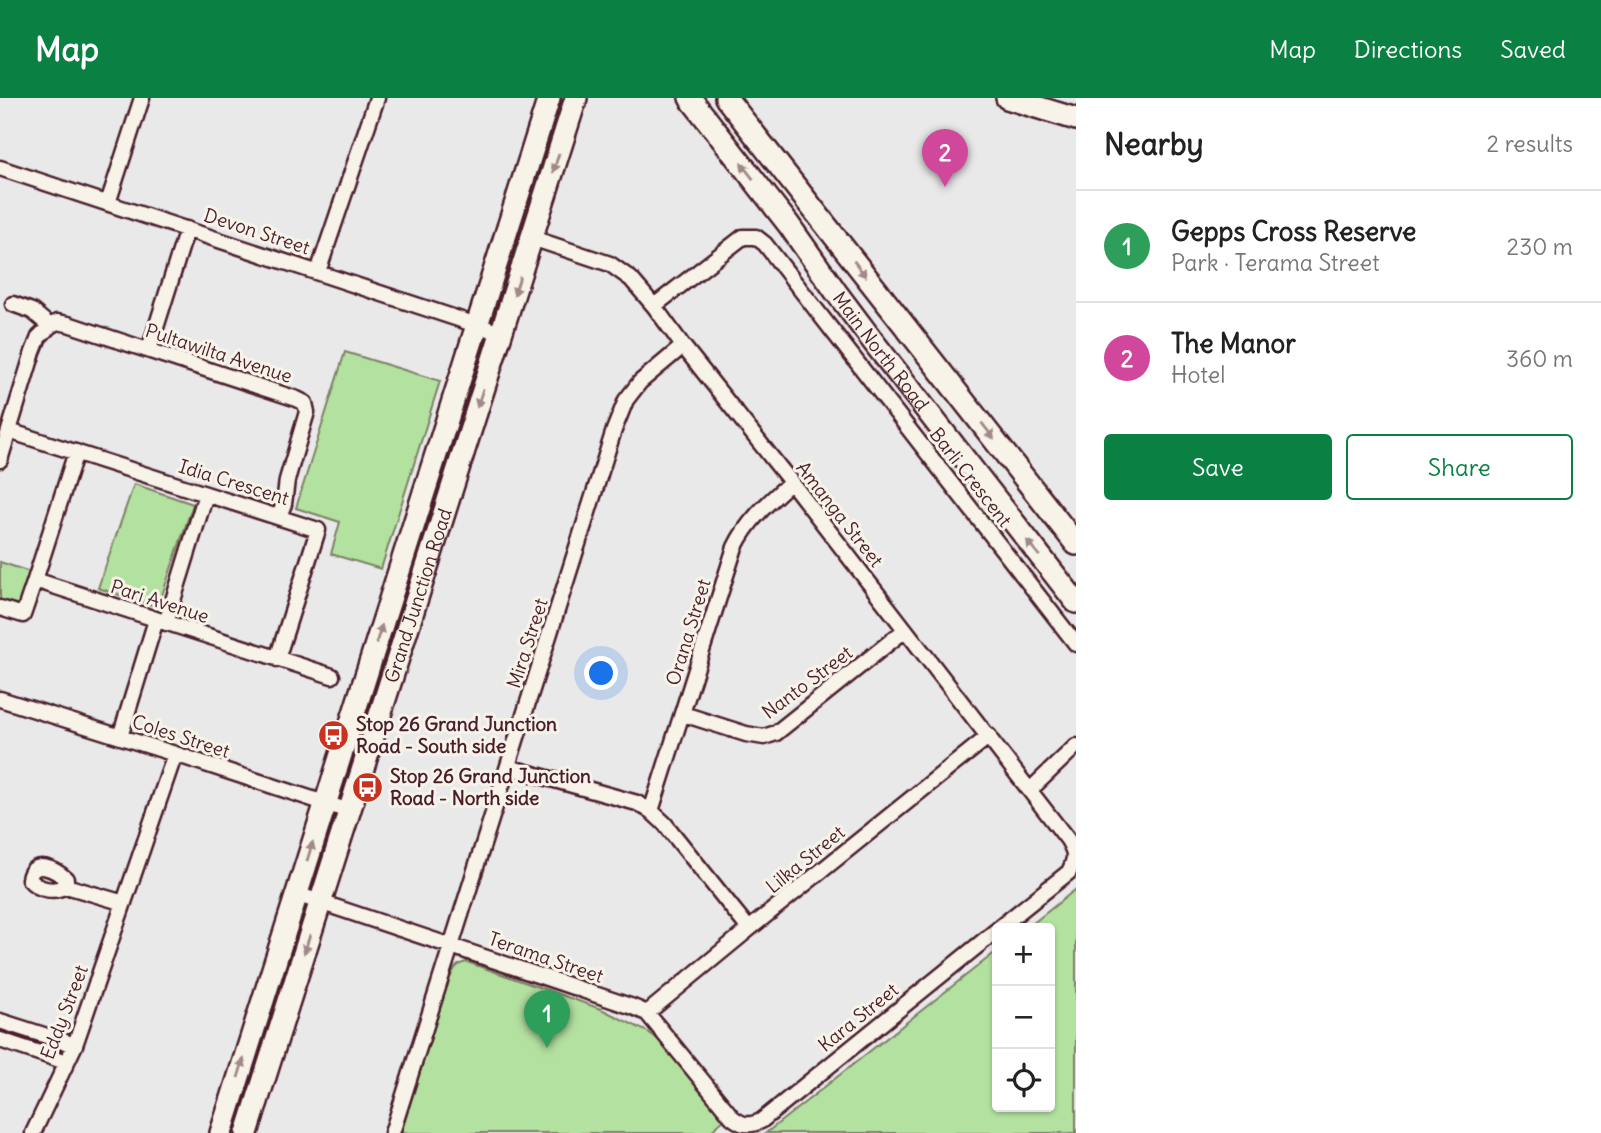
<!DOCTYPE html>
<html lang="en">
<head>
<meta charset="utf-8">
<style>
	body { margin:0; font-family:Delius,sans-serif; background:#f6f6f6; color:#222 }
	.controls { position:absolute; right:21px; bottom:21px; display:grid; overflow:hidden; border-radius:7px; box-shadow:0 2px 5px #0004 }
	.controls button { width:63px; height:63px; display:grid; place-items:center; padding:0; border:0; border-bottom:2px solid #e0e0e0; background:#fff; color:#222; font:35px sans-serif }
	.you { position:absolute; left:602px; top:576px; width:24px; height:24px; margin:-18px; border:5px solid #fff; border-radius:50%; background:#1a73e8; box-shadow:0 0 0 10px #1a73e833 }
	.badge { display:grid; place-items:center; width:46px; height:46px; border-radius:50%; background:#0b8043; color:#fff; font-size:23px; font-weight:700 }
	.pin { position:absolute; translate:-50% -58px; filter:drop-shadow(0 2px 4px #0008) }
	.pin::after { content:''; position:absolute; top:37px; width:24px; height:21px; background:inherit; clip-path:polygon(0 0,100% 0,50% 100%) }
	.list { margin:0; padding:0; list-style:none }
	h2 { display:flex; justify-content:space-between; align-items:center; height:91px; margin:0; padding:0 28px; font-size:30px }
	h2 small { font-size:23px; font-weight:400; color:#767676 }
	.list li { display:grid; grid-template-columns:46px 1fr auto; gap:21px; align-items:center; box-sizing:border-box; height:112px; padding:0 28px; border-top:2px solid #e0e0e0 }
	.list b { display:block; font-size:26px; white-space:nowrap }
	.list p { margin:0; font-size:23px; white-space:nowrap; color:#767676 }
	.list em { font-size:23px; font-style:normal; color:#767676 }
	.actions { display:flex; gap:14px; padding:21px 28px }
	.actions a { flex:1; padding:16px 0; border:2px solid #0b8043; border-radius:7px; text-align:center; font-size:24px; color:#0b8043 }
	.actions .main { background:#0b8043; color:#fff }
	.icon { flex:none; width:38px; height:38px; fill:none; stroke:currentColor; stroke-width:2; stroke-linecap:round; stroke-linejoin:round }
	.map { position:relative; flex:none; width:1076px; height:1035px; overflow:hidden }
	header { display:flex; align-items:center; gap:42px; box-sizing:border-box; height:98px; padding:0 35px; background:#0b8043; color:#fff }
	header strong { font-size:33px }
	nav { display:flex; gap:38px; margin-inline-start:auto; font-size:24px }
	main { display:flex }
	aside { flex:1; background:#fff }
	.map>svg:first-child { display:block }
	.green { fill:#b3e1a0; stroke:#7e8066; stroke-width:2 }
	.lines { fill:none; stroke-linecap:round; stroke-linejoin:round }
	.minor-casing { stroke:#4a1f2b; stroke-width:19 }
	.highway-casing { stroke:#4a1f2b; stroke-width:26 }
	.minor { stroke:#f7f3e8; stroke-width:14 }
	.highway { stroke:#f7f3e8; stroke-width:21 }
	.oneway { fill:#a0898a }
	.labels { text-anchor:middle; stroke-width:6; stroke-linejoin:round; paint-order:stroke }
	.street-label { font-size:19px; fill:#4a1f2b; stroke:#f7f3e8 }
	.poi-label { font-size:19px; font-weight:bold; fill:#4a1f2b; stroke:#f7f3e8; text-anchor:start }
</style>
</head>
<body>
<header>
<strong>Map</strong>
<nav><a>Map</a><a>Directions</a><a>Saved</a></nav>
</header>
<main>
<div class="map">
<svg width="1076" height="1035" viewBox="0 0 1076 1035">
	<rect width="100%" height="100%" fill="#e9e9ea"/>
	<filter id="ink" filterUnits="userSpaceOnUse"><feTurbulence type="fractalNoise" baseFrequency=".0143" numOctaves="2"/><feDisplacementMap in="SourceGraphic" scale="14" xChannelSelector="R" yChannelSelector="G"/><feConvolveMatrix kernelMatrix="1 2 1 2 8 2 1 2 1" color-interpolation-filters="sRGB"/></filter>
	<g filter="url(#ink)">
		<path class="green" d="M345,254L440,283L381,471L331,456L340,424L296,410Z
			M134,386L193,406L158,509L98,490Z
			M0,464L33,475L21,513L0,506Z
			M1076,791V1035H766L997,853V1009H1050V830H1027Z
			M467,864L601,911L648,934L662,944L725,1021L709,1035H401L448,884C453,874 454,866 467,864Z"/>
		<g class="lines">
			<defs>
				<path id="minor" d="M0,70L501,235
					M108,105L142,0
					M532,140L610,166L631,181L654,208L683,248L791,384L1068,742C1076,756 1076,759 1069,774L999,830
					M318,174L377,0
					M13,206L32,213L50,228L57,224L68,226L297,301L305,305L307,314L287,382L284,406L279,418
					M654,208L743,139H756L765,146L1076,546
					M149,252L187,131
					M9,333L318,432L277,561
					M0,362L33,254L39,239L50,228
					M35,482L76,354
					M0,510L23,517L35,482L332,578
					M166,525L206,396
					M0,601L175,656L349,713
					M683,616L746,636L764,639L776,635L905,532
					M120,639L156,522
					M508,669L637,705L651,713L665,726L749,831
					M1030,692L1076,648
					M651,713L735,449C748,422 769,404 791,384
					M66,788V781C56,772 33,759 29,781C38,792 54,795 66,788L124,805
					M296,796L633,909L647,915L732,1019C743,1028 749,1028 761,1023L997,832
					M647,915L749,831L989,638
					M0,923L75,947
					M0,942L66,964
					M33,1035L75,947L175,656
					M392,1035L614,332L626,302L640,284L683,248"/>
				<g id="highway">
					<path id="s1" d="M690,0L789,127L836,194L875,246L1076,504"/>
					<path d="M726,0L1076,446"/>
					<path d="M1007,0L1076,21"/>
					<path d="M221,1035L549,0"/>
					<path id="s2" d="M247,1035L576,0"/>
				</g>
			</defs>
			<use href="#minor" class="minor-casing"/>
			<use href="#highway" class="highway-casing"/>
			<use href="#minor" class="minor"/>
			<use href="#highway" class="highway"/>
		</g>
		<defs><path id="oneway-solid" d="M-6-.8H1V-3.2L6.5 0L1 3.2V.8H-6Z" transform="scale(1.75)"/></defs>
		<g class="oneway">
			<use href="#oneway-solid" transform="translate(556 65) rotate(107)"/>
			<use href="#oneway-solid" transform="translate(747 73) rotate(-128)"/>
			<use href="#oneway-solid" transform="translate(860 171) rotate(52)"/>
			<use href="#oneway-solid" transform="translate(517 188) rotate(108)"/>
			<use href="#oneway-solid" transform="translate(480 300) rotate(108)"/>
			<use href="#oneway-solid" transform="translate(988 333) rotate(52)"/>
			<use href="#oneway-solid" transform="translate(1033 450) rotate(-129)"/>
			<use href="#oneway-solid" transform="translate(379 536) rotate(-72)"/>
			<use href="#oneway-solid" transform="translate(310 753) rotate(-73)"/>
			<use href="#oneway-solid" transform="translate(307 846) rotate(108)"/>
			<use href="#oneway-solid" transform="translate(241 970) rotate(-73)"/>
		</g>
	</g>
	<defs>
		<symbol id="bus-disc" viewBox="-11 -11 22 22"><circle r="9.5" fill="#c8321e" stroke="#f7f3e8"/><path d="M-5-6H5V4H4V6H2V4H-2V6H-4V4H-5ZM-3.5-4V0h7V-4ZM-3.5 1.2v1.5H-2V1.2ZM2 1.2v1.5H3.5V1.2Z" fill="#fff"/></symbol>
	</defs>
	<g fill-rule="evenodd">
		<use href="#bus-disc" x="316" y="620" width="35" height="35"/>
		<use href="#bus-disc" x="350" y="672" width="35" height="35"/>
	</g>
	<g class="labels">
		<g class="street-label">
			<text transform="translate(257 133) rotate(18)" y="7">Devon Street</text>
			<text dy="7" stroke="none"><textPath href="#s1" startOffset="317">Main North Road</textPath></text>
			<text transform="translate(219 255) rotate(18)" y="7">Pultawilta Avenue</text>
			<text transform="translate(971 379) rotate(52)" y="7">Barli Crescent</text>
			<text transform="translate(234 384) rotate(17)" y="7">Idia Crescent</text>
			<text transform="translate(840 416) rotate(52)" y="7">Amanga Street</text>
			<text dy="7" stroke="none"><textPath href="#s2" startOffset="564">Grand Junction Road</textPath></text>
			<text transform="translate(160 503) rotate(18)" y="7">Pari Avenue</text>
			<text transform="translate(688 534) rotate(-73)" y="7">Orana Street</text>
			<text transform="translate(527 545) rotate(-72)" y="7">Mira Street</text>
			<text transform="translate(807 584) rotate(-37)" y="7">Nanto Street</text>
			<text transform="translate(181 638) rotate(18)" y="7">Coles Street</text>
			<text transform="translate(805 761) rotate(-39)" y="7">Lilka Street</text>
			<text transform="translate(546 859) rotate(19)" y="7">Terama Street</text>
			<text transform="translate(64 914) rotate(-69)" y="7">Eddy Street</text>
			<text transform="translate(858 919) rotate(-39)" y="7">Kara Street</text>
		</g>
		<g class="poi-label">
			<text x="356" y="633">Stop 26 Grand Junction<tspan x="356" dy="22">Road - South side</tspan></text>
			<text x="390" y="685">Stop 26 Grand Junction<tspan x="390" dy="22">Road - North side</tspan></text>
		</g>
	</g>
</svg>
<div class="controls">
<button>+</button>
<button>−</button>
<button><svg class="icon" aria-label="locate" viewBox="0 0 24 24"><circle cx="12" cy="12" r="6"/><path d="M12 2v4M12 18v4M2 12h4M18 12h4"/></svg></button>
</div>
<div class="you"></div>
<div class="pin badge" style="left:547px;top:950px;background:#2e9e5b">1</div>
<div class="pin badge" style="left:945px;top:89px;background:#d1479c">2</div>
</div>
<aside>
<h2>Nearby<small>2 results</small></h2>
<ul class="list">
<li><span class="badge" style="background:#2e9e5b">1</span><div><b>Gepps Cross Reserve</b><p>Park · Terama Street</p></div><em>230 m</em></li>
<li><span class="badge" style="background:#d1479c">2</span><div><b>The Manor</b><p>Hotel</p></div><em>360 m</em></li>
</ul>
<div class="actions"><a class="main">Save</a><a>Share</a></div>
</aside>
</main>
</body>
</html>
